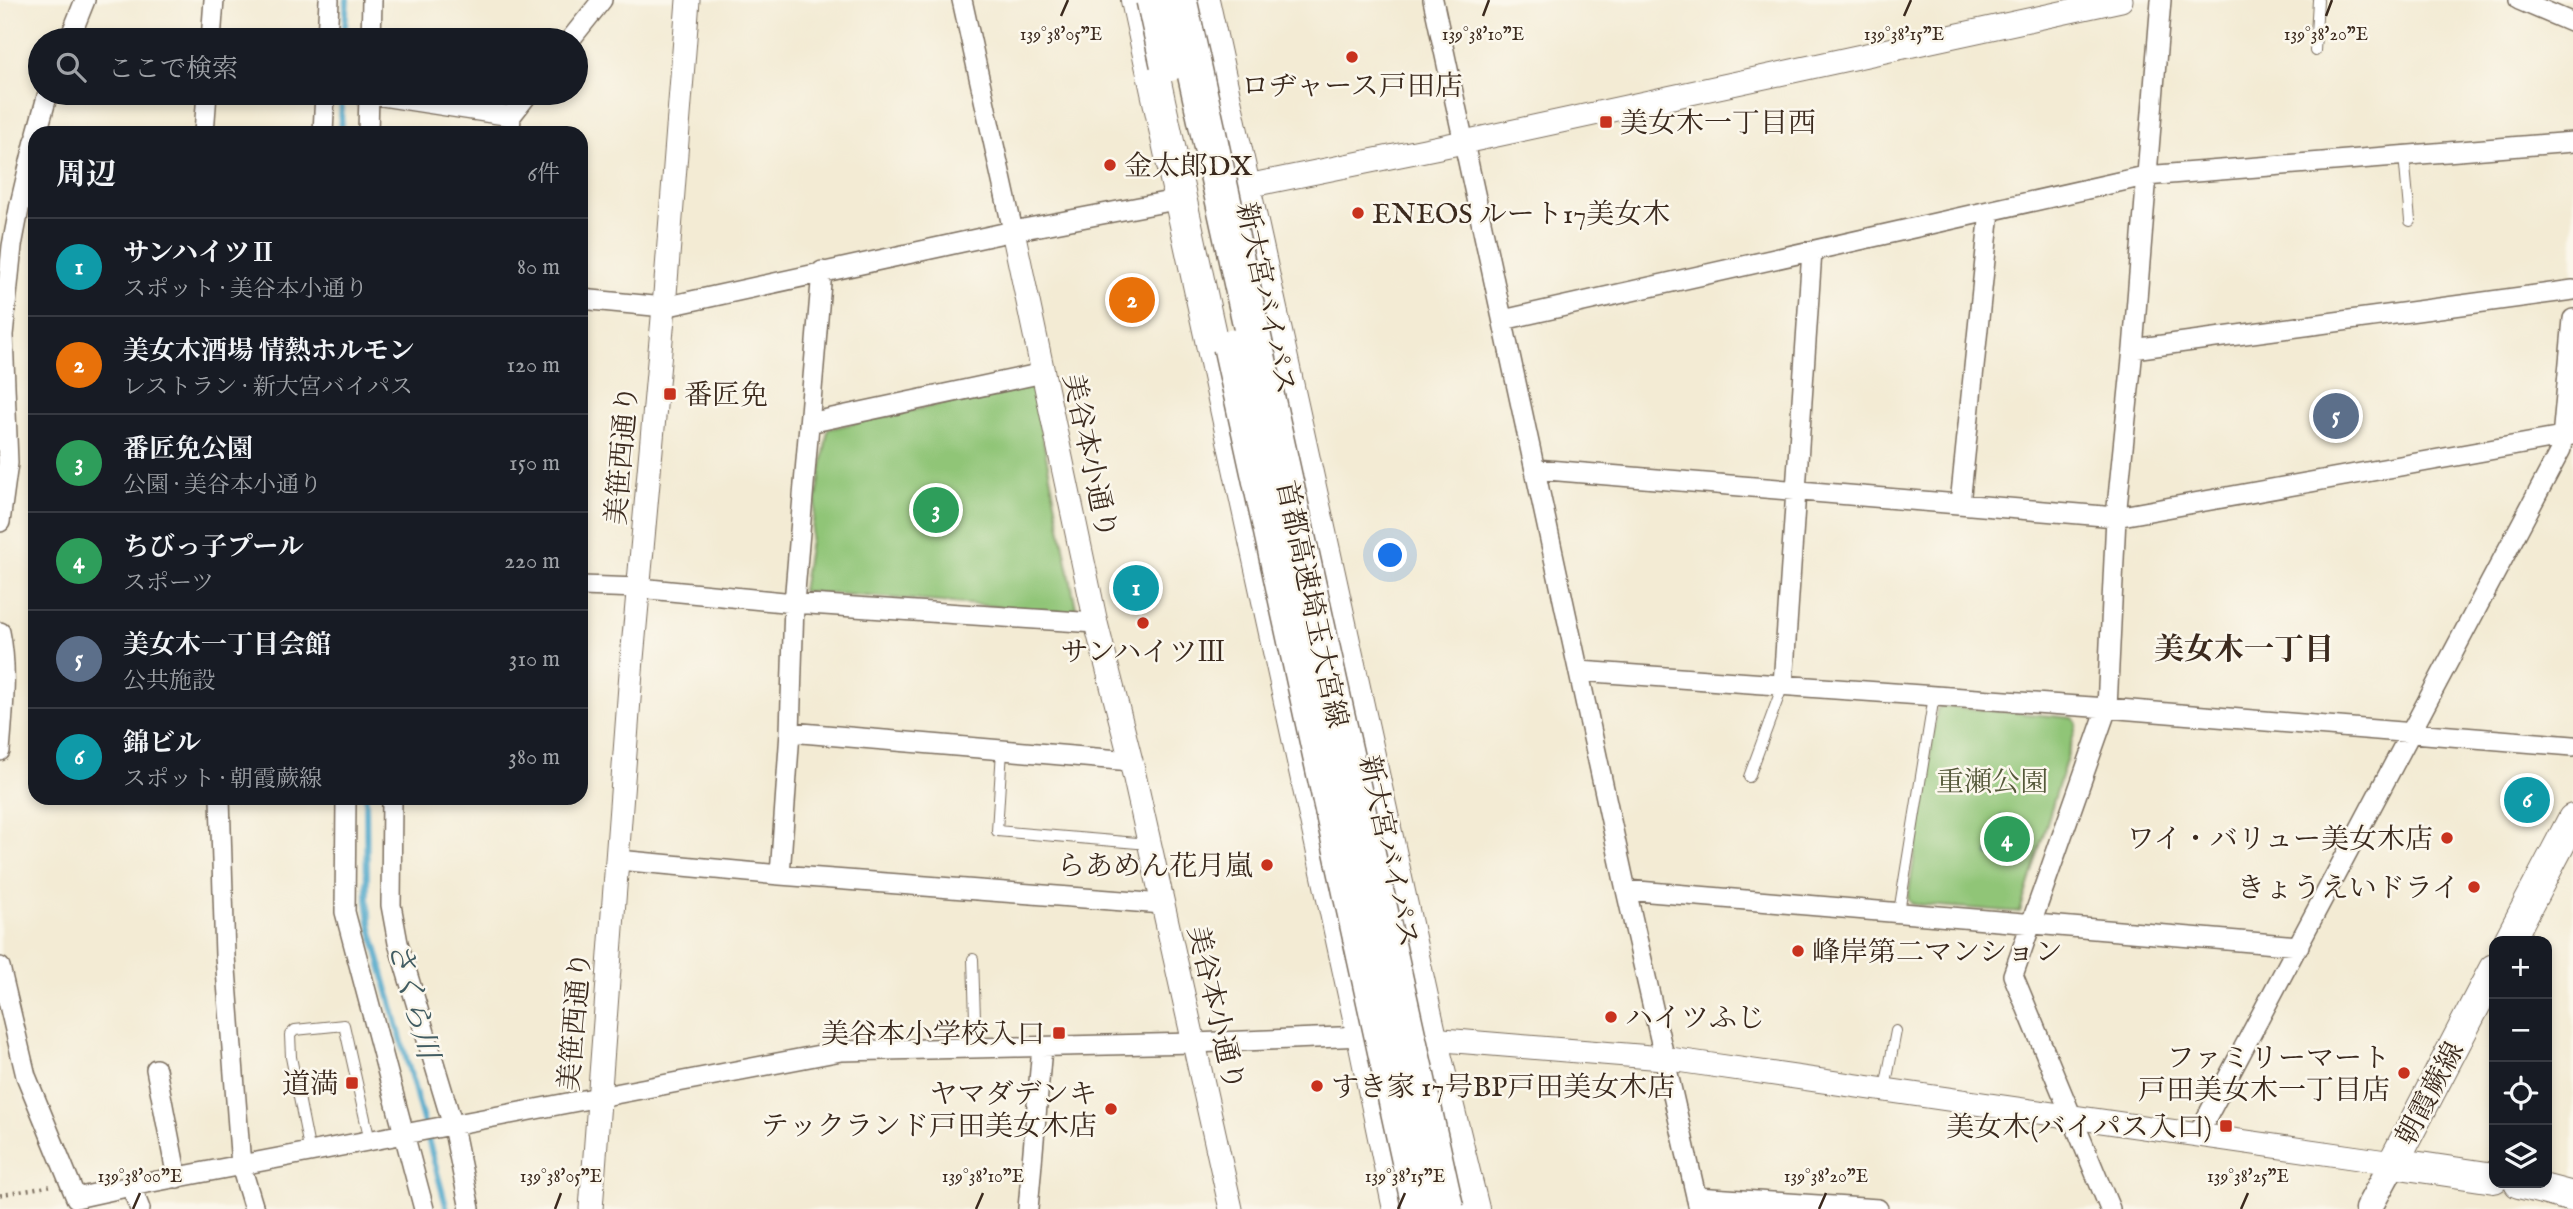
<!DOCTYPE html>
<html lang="ja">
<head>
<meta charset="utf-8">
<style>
	body { margin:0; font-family:"IM FELL English","Noto Serif JP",serif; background:#20242c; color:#f1f3f6 }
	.controls { position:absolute; right:21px; bottom:21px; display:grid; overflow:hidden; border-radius:14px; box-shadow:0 4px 10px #0003 }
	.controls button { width:63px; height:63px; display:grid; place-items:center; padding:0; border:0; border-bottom:2px solid #363941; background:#171b24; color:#f1f3f6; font:35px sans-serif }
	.you { position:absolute; left:1391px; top:556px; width:24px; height:24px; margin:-18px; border:5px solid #fff; border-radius:50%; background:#1a73e8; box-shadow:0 0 0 10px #1a73e833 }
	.badge { display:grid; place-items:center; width:46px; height:46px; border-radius:50%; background:#c8321e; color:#fff; font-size:23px; font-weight:700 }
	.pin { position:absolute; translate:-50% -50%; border:4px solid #fff; box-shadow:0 2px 7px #0006 }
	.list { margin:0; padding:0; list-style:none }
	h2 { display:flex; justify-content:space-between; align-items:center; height:91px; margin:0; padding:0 28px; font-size:30px }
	h2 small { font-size:23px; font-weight:400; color:#9ea1a6 }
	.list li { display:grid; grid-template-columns:46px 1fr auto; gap:21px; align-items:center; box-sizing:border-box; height:98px; padding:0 28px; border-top:2px solid #363941 }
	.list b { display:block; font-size:26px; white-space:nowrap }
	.list p { margin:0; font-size:23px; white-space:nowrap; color:#9ea1a6 }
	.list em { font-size:23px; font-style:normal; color:#9ea1a6 }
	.icon { flex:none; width:38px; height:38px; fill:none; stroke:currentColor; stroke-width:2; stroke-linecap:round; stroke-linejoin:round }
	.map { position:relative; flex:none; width:2573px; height:1209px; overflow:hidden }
	.search { position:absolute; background:#171b24; box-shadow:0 4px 10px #0003; left:28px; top:28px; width:560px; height:77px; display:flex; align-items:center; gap:18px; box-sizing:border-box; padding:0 24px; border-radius:38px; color:#9ea1a6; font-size:26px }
	.panel { position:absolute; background:#171b24; box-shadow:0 4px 10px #0003; left:28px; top:126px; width:560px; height:679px; border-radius:21px }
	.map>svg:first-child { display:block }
	.green { fill:#90c577; stroke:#66784a; stroke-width:2 }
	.water { fill:#4ba6c9; stroke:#436874; stroke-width:2 }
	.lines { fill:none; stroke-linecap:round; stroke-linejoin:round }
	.stream { stroke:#4ba6c9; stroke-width:6 }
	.service-casing { stroke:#7b6e5e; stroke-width:12 }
	.minor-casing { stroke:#7b6e5e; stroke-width:22 }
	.tertiary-casing { stroke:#7b6e5e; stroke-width:25 }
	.secondary-casing { stroke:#7b6e5e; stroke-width:29 }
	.primary-casing { stroke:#7b6e5e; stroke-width:32 }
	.trunk-casing { stroke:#7b6e5e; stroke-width:34 }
	.path { stroke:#7b6e5e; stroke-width:3.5; stroke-dasharray:2 5; stroke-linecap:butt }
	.service { stroke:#fff; stroke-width:10 }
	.minor { stroke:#fff; stroke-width:19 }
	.tertiary { stroke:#fff; stroke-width:23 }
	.secondary { stroke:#fff; stroke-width:26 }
	.primary { stroke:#fff; stroke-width:30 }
	.trunk { stroke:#fff; stroke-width:32 }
	.motorway-bridge-casing { stroke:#7b6e5e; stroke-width:38; stroke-linecap:butt }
	.motorway-bridge { stroke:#fff; stroke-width:35 }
	.ticks { fill:none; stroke:#3b2a1e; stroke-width:2.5 }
	.poi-dot { fill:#c8321e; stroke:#fbf7ec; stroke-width:2.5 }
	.labels { text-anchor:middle; stroke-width:5; stroke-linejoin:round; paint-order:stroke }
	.poi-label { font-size:28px; fill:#3b2a1e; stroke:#fbf7ec; text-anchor:end }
	.street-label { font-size:28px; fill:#3b2a1e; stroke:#fbf7ec }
	.park-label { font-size:28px; fill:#545839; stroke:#fbf7ec }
	.neighbourhood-label { font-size:30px; font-weight:bold; fill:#3b2a1e; stroke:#fbf7ec }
	.water-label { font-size:30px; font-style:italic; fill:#415c62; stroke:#fbf7ec }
	.ticks-label { font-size:18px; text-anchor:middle; fill:#3b2a1e; stroke:#fbf7ec; stroke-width:5; stroke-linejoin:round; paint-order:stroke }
</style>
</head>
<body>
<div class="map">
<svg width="2573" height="1209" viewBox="0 0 2573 1209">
	<rect width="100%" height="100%" fill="#fbf7ec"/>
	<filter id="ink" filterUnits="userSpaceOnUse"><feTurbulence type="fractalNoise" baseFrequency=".0143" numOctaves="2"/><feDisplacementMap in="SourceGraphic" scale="14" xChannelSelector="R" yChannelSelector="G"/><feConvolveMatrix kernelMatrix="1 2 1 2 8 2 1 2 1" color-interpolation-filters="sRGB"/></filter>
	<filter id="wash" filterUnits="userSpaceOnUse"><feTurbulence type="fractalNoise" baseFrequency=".00686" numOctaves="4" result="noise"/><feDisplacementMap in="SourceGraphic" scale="28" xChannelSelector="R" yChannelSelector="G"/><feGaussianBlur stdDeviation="1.57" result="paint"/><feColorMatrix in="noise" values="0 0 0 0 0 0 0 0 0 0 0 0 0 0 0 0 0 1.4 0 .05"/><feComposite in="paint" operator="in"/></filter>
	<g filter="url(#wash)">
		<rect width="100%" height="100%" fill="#f3ebd4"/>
		<path class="green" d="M1032,384L1077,613L802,591L828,429Z
			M1942,706L2073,718L2077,724L2020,912L1912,904L1908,898L1937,709Z"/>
		<path class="water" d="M2001,816L2027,824L2014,863L1988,855Z"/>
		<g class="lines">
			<path class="stream" d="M344,40L347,0
				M341,133L342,93
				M366,798L367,899L371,928L447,1209"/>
		</g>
	</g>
	<g filter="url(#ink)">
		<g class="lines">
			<defs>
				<path id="service" d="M2315,51L2318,0
					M2404,155L2410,221
					M1002,750L997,831L1149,844
					M1749,777L1783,685
					M1899,912L1934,696
					M973,959L976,1048
					M1885,1089L1896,1031
					M310,1153L291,1057L290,1035L295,1030L344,1025L370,1141"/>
				<path id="minor" d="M962,0L1013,231
					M1433,0L1626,890L1699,1209
					M2519,0L2573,23
					M69,40L85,0
					M211,40L214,0
					M327,40L329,0
					M371,40L372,0
					M570,40L602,0
					M369,94L511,116
					M37,133L48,93
					M204,133L207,93
					M323,133L325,93
					M368,133L369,93
					M510,133L511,116L529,93
					M581,299L664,307L1013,231L1181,199
					M1503,320L2145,176L2573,142
					M2133,349L2573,290
					M809,423L1043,373
					M1535,469L2116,517L2573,435
					M1960,504L1990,211
					M0,522L8,463L3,335L12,246L20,204L35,141
					M581,586L639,588L794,603L1096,623
					M0,632C8,670 3,711 0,751
					M1579,671L2107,708L2573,746
					M1783,685L1812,251
					M790,732L1131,761
					M220,798L225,956L241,1166L254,1209
					M346,798L345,912L424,1209
					M392,798L391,905L398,943L453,1126L470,1209
					M618,860L780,875L1163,904
					M780,875L790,732L794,603L822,271
					M1626,890L2299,946
					M0,967L26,1076L76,1198L131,1186L841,1051L1194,1043L1363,1036
					M156,1069L177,1178
					M2198,1134L2561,449L2573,319
					M131,1186L140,1209
					M1696,1197L1878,1209
					M1028,1209L1042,1047
					M2110,1209L2013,975L2107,708L2116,517L2133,349L2161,0"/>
				<path id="tertiary" d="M1242,187L1464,142L2121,0
					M1013,231L1096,623L1131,761L1231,1209
					M1419,1038L1663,1058L2393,1163
					M591,1209L632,659L664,307L688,0"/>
				<path id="secondary" d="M2368,1209L2393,1163"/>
				<path id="primary" d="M2509,941L2573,819
					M2494,969L2393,1163L2494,1178
					M2519,1183L2573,1197"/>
				<path id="trunk" d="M1137,0L1363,1036L1399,1209
					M1203,0L1431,1038L1473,1209"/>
			</defs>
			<use href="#service" class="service-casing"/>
			<use href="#minor" class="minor-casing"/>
			<use href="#tertiary" class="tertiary-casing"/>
			<use href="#secondary" class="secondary-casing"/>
			<use href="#primary" class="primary-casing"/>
			<use href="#trunk" class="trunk-casing"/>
			<path class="path" d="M0,1195L50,1186"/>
			<use href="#service" class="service"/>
			<use href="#minor" class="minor"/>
			<use href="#tertiary" class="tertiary"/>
			<use href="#secondary" class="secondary"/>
			<use href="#primary" class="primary"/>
			<use href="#trunk" class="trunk"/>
			<defs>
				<path id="motorway-bridge" d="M1154,0L1168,64
					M1179,0L1446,1209
					M1231,347L1420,1209"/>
			</defs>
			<use href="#motorway-bridge" class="motorway-bridge-casing"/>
			<use href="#motorway-bridge" class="motorway-bridge"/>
		</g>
	</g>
	<path class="ticks" d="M1061,16L1068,0M1483,16L1489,0M1904,16L1911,0M2326,16L2332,0M133,1209L140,1193M555,1209L561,1193M976,1209L983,1193M1398,1209L1405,1193M1819,1209L1826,1193M2241,1209L2248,1193"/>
	<g class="poi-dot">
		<circle cx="1352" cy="57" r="7"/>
		<rect x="1599" y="115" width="14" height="14" rx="3.5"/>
		<circle cx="1110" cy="165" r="7"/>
		<circle cx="1358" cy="213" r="7"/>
		<rect x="663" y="387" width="14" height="14" rx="3.5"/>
		<circle cx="1143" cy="623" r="7"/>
		<circle cx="2447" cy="838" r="7"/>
		<circle cx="1267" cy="865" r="7"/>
		<circle cx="2474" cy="887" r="7"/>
		<circle cx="1798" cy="951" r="7"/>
		<circle cx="1611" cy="1017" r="7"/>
		<rect x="1052" y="1026" width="14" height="14" rx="3.5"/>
		<circle cx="2404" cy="1073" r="7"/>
		<rect x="345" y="1076" width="14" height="14" rx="3.5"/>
		<circle cx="1317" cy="1086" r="7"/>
		<circle cx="1111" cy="1109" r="7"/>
		<rect x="2219" y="1119" width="14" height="14" rx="3.5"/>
	</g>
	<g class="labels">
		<g class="poi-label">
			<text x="1352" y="95" text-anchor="middle">ロヂャース戸田店</text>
			<text x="1620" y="132" text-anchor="start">美女木一丁目西</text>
			<text x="1124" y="175" text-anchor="start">金太郎DX</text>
			<text x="1372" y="223" text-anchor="start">ENEOS ルート17美女木</text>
			<text x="684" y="404" text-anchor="start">番匠免</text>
			<text x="1143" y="661" text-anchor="middle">サンハイツⅢ</text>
			<text x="2433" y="848">ワイ・バリュー美女木店</text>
			<text x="1253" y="875">らあめん花月嵐</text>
			<text x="2460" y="897">きょうえいドライ</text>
			<text x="1812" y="961" text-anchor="start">峰岸第二マンション</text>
			<text x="1625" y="1027" text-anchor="start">ハイツふじ</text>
			<text x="1045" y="1043">美谷本小学校入口</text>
			<text x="2390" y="1067">ファミリーマート<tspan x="2390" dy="32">戸田美女木一丁目店</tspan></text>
			<text x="338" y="1093">道満</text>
			<text x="1331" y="1096" text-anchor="start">すき家 17号BP戸田美女木店</text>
			<text x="1097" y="1103">ヤマダデンキ<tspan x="1097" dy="32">テックランド戸田美女木店</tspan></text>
			<text x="2212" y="1136">美女木(バイパス入口)</text>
		</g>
		<g class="street-label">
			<text transform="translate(1267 298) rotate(78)" y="10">新大宮バイパス</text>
			<text transform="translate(621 455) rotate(-85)" y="10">美笹西通り</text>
			<text transform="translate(1091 456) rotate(78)" y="10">美谷本小通り</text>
			<text transform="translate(1313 604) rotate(78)" y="10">首都高速埼玉大宮線</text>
			<text transform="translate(1390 851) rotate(78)" y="10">新大宮バイパス</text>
			<text transform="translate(1217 1008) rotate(77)" y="10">美谷本小通り</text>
			<text transform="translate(574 1021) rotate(-85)" y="10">美笹西通り</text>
			<text transform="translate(2429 1093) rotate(-62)" y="10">朝霞蕨線</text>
		</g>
		<g class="park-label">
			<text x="1992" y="791">重瀬公園</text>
		</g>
		<g class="neighbourhood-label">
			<text x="2244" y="659">美女木一丁目</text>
		</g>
		<g class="water-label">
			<text transform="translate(414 1000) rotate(75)" y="10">さくら川</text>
		</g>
	</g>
	<g class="ticks-label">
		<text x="1061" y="40">139°38'05"E</text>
		<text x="1483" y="40">139°38'10"E</text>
		<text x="1904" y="40">139°38'15"E</text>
		<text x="2326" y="40">139°38'20"E</text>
		<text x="140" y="1182">139°38'00"E</text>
		<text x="561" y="1182">139°38'05"E</text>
		<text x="983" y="1182">139°38'10"E</text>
		<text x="1405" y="1182">139°38'15"E</text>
		<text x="1826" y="1182">139°38'20"E</text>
		<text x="2248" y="1182">139°38'25"E</text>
	</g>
</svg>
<div class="controls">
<button>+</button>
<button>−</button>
<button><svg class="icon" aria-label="locate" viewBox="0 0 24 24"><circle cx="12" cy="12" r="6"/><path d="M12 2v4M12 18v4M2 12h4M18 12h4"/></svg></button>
<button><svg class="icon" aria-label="layers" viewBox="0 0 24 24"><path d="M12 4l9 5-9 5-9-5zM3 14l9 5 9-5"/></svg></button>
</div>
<div class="you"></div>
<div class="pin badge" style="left:1136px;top:588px;background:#0f9aa8">1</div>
<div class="pin badge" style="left:1132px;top:300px;background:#e8710a">2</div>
<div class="pin badge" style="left:936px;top:510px;background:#2e9e5b">3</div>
<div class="pin badge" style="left:2007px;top:839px;background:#2e9e5b">4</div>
<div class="pin badge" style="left:2336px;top:416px;background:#5c6f8a">5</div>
<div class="pin badge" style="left:2527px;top:800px;background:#0f9aa8">6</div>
<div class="search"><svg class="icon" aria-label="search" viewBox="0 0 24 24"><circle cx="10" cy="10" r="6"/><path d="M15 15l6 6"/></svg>ここで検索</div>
<section class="panel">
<h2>周辺<small>6件</small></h2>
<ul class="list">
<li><span class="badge" style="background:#0f9aa8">1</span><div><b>サンハイツⅡ</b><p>スポット · 美谷本小通り</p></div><em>80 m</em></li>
<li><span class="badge" style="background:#e8710a">2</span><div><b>美女木酒場 情熱ホルモン</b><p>レストラン · 新大宮バイパス</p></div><em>120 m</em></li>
<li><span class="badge" style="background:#2e9e5b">3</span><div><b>番匠免公園</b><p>公園 · 美谷本小通り</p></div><em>150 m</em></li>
<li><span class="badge" style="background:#2e9e5b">4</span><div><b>ちびっ子プール</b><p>スポーツ</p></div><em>220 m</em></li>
<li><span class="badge" style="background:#5c6f8a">5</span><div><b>美女木一丁目会館</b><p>公共施設</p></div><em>310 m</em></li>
<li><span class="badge" style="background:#0f9aa8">6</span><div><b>錦ビル</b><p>スポット · 朝霞蕨線</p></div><em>380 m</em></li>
</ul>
</section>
</div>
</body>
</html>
